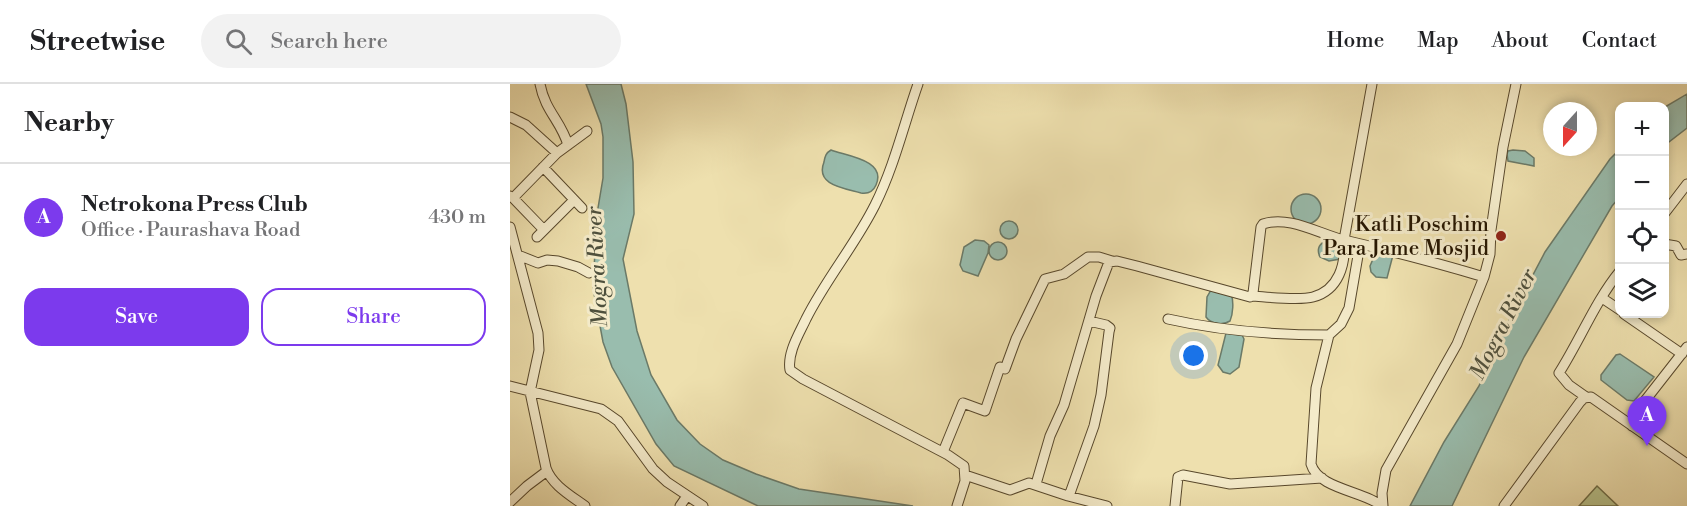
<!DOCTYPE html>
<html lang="en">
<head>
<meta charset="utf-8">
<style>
	body { margin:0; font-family:"Libre Bodoni",serif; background:#f2f2f2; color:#202124 }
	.controls { position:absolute; right:18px; top:18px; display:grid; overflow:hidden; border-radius:12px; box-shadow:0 3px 9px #0003 }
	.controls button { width:54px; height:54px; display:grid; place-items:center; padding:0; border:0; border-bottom:2px solid #e0e0e0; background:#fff; color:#202124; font:30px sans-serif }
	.compass { position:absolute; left:1033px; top:18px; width:54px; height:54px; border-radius:50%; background:#fff; box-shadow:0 3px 9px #0003; rotate:201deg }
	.you { position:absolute; left:684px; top:272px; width:21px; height:21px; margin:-15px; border:4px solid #fff; border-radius:50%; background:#1a73e8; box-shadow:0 0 0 9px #1a73e833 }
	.badge { display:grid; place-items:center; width:39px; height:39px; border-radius:50%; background:#7c3aed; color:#fff; font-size:20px; font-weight:700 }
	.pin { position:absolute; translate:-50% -50px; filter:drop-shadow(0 2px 3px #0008) }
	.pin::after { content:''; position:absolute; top:32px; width:21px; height:18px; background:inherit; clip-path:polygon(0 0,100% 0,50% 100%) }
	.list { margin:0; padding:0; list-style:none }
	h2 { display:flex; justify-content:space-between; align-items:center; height:78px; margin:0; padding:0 24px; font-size:26px }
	h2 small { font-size:20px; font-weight:400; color:#757577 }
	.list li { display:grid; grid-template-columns:39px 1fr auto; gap:18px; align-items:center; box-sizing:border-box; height:108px; padding:0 24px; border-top:2px solid #e0e0e0 }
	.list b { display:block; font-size:22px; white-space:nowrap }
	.list p { margin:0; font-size:20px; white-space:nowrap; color:#757577 }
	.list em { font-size:20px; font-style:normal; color:#757577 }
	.actions { display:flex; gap:12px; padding:18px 24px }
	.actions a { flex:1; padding:14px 0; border:2px solid #7c3aed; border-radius:18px; text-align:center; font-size:21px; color:#7c3aed }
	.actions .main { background:#7c3aed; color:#fff }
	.icon { flex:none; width:33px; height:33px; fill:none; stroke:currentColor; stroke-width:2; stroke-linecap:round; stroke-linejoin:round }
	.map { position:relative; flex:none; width:1177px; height:422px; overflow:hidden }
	header { display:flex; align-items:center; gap:36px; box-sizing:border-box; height:84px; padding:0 30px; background:#fff; border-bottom:2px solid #e0e0e0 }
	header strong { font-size:28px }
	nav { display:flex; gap:33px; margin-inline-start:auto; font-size:21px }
	.search { width:420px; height:54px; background:#f2f2f2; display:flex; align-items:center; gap:15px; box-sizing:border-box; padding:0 21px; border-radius:33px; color:#757577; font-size:22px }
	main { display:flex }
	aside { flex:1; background:#fff }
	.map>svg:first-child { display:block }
	.green { fill:#b7c28b; stroke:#6e6c46; stroke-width:1.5 }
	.water { fill:#99bdae; stroke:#6b7a68; stroke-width:1.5 }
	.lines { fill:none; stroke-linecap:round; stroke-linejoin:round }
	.minor-casing { stroke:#58482c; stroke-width:11 }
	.minor { stroke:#f4ebca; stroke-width:9 }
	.poi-dot { fill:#8f2418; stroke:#f4ebca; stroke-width:2 }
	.labels { text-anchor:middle; stroke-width:6; stroke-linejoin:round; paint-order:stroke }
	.poi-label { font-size:21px; fill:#261600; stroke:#f4ebca; text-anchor:end }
	.water-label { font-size:22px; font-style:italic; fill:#4e503d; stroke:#f4ebca }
</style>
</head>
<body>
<header>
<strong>Streetwise</strong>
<div class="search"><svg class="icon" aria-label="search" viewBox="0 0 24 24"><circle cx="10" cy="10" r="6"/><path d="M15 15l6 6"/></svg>Search here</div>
<nav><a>Home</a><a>Map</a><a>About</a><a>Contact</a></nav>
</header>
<main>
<aside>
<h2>Nearby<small></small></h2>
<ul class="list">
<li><span class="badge">A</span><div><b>Netrokona Press Club</b><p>Office · Paurashava Road</p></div><em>430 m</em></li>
</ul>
<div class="actions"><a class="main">Save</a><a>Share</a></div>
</aside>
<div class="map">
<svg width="1177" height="422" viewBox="0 0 1177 422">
	<rect width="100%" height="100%" fill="#eee0ae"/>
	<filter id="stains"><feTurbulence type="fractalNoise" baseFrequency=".00333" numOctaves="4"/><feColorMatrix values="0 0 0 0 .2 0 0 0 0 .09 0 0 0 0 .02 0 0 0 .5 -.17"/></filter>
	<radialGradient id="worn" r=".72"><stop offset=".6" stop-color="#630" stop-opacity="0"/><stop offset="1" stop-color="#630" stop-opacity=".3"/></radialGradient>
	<path class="green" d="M1087,402L1108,422H1069Z"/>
	<path class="water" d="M76,0H111L116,20L123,78L124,130L113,175L127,247L141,291L167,336L190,360L213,376L246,390L289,405L403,422H248L164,382L146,360L102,283L93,258L83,204L87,130L93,94V53L91,40Z
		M1177,10V44L1155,61V23Z
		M321,66C337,72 377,76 366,101C363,108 358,110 351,109C333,104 305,101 314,78C315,72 316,69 321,66Z
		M1003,66L1015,67L1024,74V82L998,77L997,70L998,67Z
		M1109,66V114L1102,122L1014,273L942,422H900L934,358L969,302L984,265L1035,168L1100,75Z
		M781 125a15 15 0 1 1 30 0a15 15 0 1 1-30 0Z
		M490 146a9 9 0 1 1 18 0a9 9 0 1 1-18 0Z
		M465,156L474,157L479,161L478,169L468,192L453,187L450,181L454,163Z
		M814,158L830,160V175L819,177L810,173C807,167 808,161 814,158Z
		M479 167a9 9 0 1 1 18 0a9 9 0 1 1-18 0Z
		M866,168L883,171L877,194L866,193L861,188L860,182Z
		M701,206L721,210C724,217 723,230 720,237C712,242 701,240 696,233L697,213Z
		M716,249L732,251L734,255L729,283L720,290L713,288L708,281Z
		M1110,270L1144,293L1124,317L1117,316L1091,296V291L1106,271Z"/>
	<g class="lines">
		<defs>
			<path id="minor" d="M30,0C35,27 51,37 58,61
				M408,0C394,40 384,83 365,121C345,161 316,195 296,235C289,250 277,269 280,286L293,295L438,371L454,382L455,397L447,422
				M0,33L16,41L47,69
				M33,83L72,124
				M0,112L3,114L47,69L77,47
				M3,114L34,146
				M1154,130L1177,100
				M0,143L28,249L29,266L20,308L36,384C42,401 60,411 75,422
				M27,153L64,116
				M850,160L839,224L831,240L819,251L806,304L801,380C808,405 854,407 872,422
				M1154,160L1166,162L1171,171L1177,170
				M8,171L28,179L37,176L48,177L68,183L79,189
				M742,212C757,213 789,217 803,213C829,206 836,180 834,156L862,0
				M1092,214L1110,226
				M1114,230L1172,270
				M658,235C711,247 765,251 819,251
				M0,302L91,325L108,337L143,385L157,398L193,422
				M1076,313L1059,301L1049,289C1070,256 1086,216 1110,187
				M1122,342L1134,318L1177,263
				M433,368L453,319L475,327L490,283L495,285L506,255L535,195L554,190L578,173H589L602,177
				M455,391L500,406L519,399L558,412L597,422
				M526,400L540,352L554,321L586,212L599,178L607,177L627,182L740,213L743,209L751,143L753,140C779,131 809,150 834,156C881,167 928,179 974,193
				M559,412L584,342L591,311L599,248L600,244L596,241L579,237
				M0,418L17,402L37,387
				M170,422L177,412
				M665,422L668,393L673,391L720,400L812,394
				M873,422L872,409L876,386L947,260L974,193L980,170L981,146L993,63L1006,0
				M994,422L1070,318L1074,314L1081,313L1177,380"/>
		</defs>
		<use href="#minor" class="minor-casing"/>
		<use href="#minor" class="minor"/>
	</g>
	<circle class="poi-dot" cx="991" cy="152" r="6"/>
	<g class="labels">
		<g class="poi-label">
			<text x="979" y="147">Katli Poschim<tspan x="979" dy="24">Para Jame Mosjid</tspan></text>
		</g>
		<g class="water-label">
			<text transform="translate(86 183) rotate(-93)" y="8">Mogra River</text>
			<text transform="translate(992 240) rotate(-63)" y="8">Mogra River</text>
		</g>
	</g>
	<rect width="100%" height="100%" filter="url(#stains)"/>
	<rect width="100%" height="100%" fill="url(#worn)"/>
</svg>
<div class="controls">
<button>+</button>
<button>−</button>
<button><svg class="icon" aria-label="locate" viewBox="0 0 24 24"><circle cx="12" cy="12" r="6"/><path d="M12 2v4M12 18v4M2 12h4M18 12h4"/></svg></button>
<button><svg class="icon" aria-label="layers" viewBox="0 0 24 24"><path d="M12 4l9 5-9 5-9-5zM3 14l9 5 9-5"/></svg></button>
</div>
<svg class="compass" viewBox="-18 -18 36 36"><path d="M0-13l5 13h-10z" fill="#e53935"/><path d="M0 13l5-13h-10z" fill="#757577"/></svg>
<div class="you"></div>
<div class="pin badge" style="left:1137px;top:362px">A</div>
</div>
</main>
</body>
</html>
